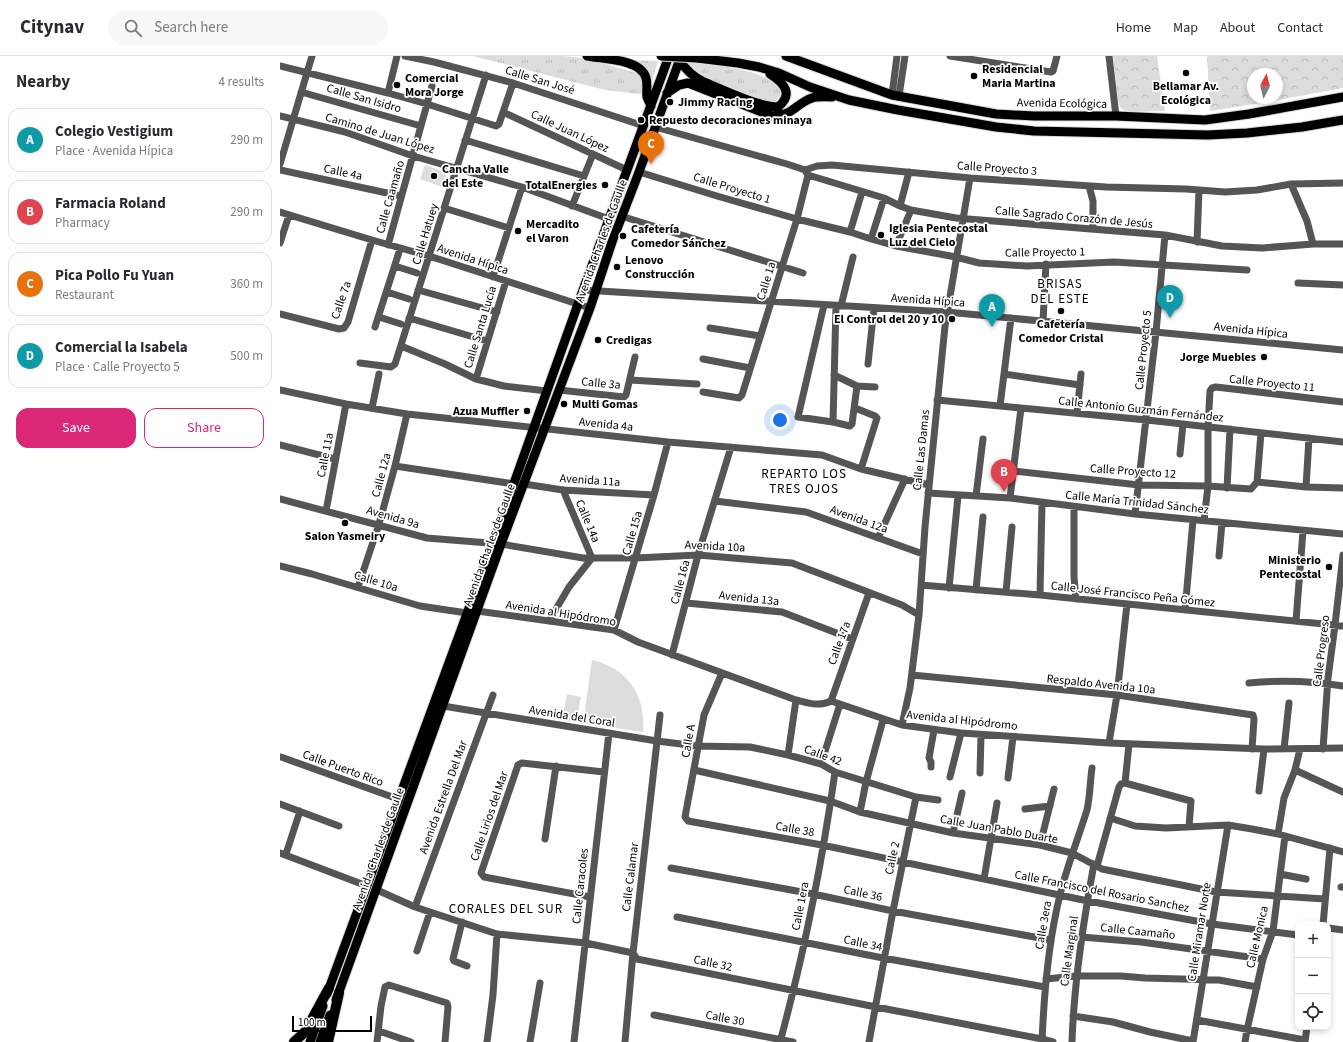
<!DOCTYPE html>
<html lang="en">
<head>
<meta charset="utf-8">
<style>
	body { margin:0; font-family:"Source Sans 3",sans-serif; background:#f7f7f7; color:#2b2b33 }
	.controls { position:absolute; right:12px; bottom:12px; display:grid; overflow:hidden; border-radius:8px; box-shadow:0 2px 6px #0003 }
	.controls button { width:36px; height:36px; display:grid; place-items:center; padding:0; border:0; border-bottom:1px solid #e1e1e2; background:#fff; color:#2b2b33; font:20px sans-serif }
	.compass { position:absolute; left:967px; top:12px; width:36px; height:36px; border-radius:50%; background:#fff; box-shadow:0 2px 6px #0003; rotate:7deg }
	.scale { position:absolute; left:12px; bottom:10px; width:80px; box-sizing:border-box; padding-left:4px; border:2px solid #000; border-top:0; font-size:11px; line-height:14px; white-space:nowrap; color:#000; -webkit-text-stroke:3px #fff; paint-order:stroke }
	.you { position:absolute; left:500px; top:364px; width:14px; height:14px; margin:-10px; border:3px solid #fff; border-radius:50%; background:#1a73e8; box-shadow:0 0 0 6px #1a73e833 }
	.badge { display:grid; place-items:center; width:26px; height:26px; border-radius:50%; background:#db2777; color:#fff; font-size:13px; font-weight:700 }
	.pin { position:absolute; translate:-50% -33px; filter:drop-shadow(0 1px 2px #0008) }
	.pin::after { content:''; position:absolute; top:21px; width:14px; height:12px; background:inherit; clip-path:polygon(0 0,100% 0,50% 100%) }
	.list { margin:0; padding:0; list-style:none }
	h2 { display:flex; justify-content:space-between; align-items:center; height:52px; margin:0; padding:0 16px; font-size:17px }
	h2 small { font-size:13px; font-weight:400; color:#7c7c81 }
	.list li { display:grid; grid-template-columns:26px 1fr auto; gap:12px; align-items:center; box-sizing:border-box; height:64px; margin:0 8px 8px; padding:0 8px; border:1px solid #e1e1e2; border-radius:12px }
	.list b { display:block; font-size:15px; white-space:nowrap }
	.list p { margin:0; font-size:13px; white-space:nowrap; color:#7c7c81 }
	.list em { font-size:13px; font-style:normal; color:#7c7c81 }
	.actions { display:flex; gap:8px; padding:12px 16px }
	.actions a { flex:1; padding:9px 0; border:1px solid #db2777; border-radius:12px; text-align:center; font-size:14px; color:#db2777 }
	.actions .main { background:#db2777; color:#fff }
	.icon { flex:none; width:22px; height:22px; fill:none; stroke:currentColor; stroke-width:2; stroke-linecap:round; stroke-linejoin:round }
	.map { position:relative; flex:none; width:1063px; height:986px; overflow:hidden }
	header { display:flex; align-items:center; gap:24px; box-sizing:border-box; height:56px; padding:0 20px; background:#fff; border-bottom:1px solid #e1e1e2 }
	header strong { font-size:19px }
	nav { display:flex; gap:22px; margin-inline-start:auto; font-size:14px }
	.search { width:280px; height:36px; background:#f7f7f7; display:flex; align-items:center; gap:10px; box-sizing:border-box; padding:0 14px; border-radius:22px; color:#7c7c81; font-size:15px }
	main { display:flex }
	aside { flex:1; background:#fff }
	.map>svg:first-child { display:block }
	.grass { fill:url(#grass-tufts) }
	.forest { fill:url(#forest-crowns); fill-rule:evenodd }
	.pitch { fill:#dcdcdc }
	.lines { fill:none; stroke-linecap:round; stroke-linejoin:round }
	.major-casing { stroke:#dbdbdb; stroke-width:11 }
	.highway-casing { stroke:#dbdbdb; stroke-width:12 }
	.minor { stroke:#555; stroke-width:7 }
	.major { stroke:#000; stroke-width:9 }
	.highway { stroke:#000; stroke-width:10 }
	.major-bridge-casing { stroke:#dbdbdb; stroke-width:11; stroke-linecap:butt }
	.major-bridge { stroke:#000; stroke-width:9 }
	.poi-dot { fill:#000; stroke:#fff; stroke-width:1.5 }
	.labels { text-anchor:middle; stroke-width:3.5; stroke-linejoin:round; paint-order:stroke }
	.poi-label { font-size:12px; font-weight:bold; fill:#000; stroke:#fff; text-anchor:start }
	.street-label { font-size:12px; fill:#000; stroke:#fff }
	.neighbourhood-label { font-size:13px; letter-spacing:1px; fill:#000; stroke:#fff }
</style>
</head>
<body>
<header>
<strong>Citynav</strong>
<div class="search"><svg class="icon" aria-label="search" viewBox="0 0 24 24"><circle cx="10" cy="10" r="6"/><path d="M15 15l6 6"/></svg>Search here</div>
<nav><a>Home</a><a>Map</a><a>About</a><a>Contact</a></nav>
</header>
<main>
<aside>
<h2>Nearby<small>4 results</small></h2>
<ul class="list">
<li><span class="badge" style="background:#0f9aa8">A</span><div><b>Colegio Vestigium</b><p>Place · Avenida Hípica</p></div><em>290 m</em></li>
<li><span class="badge" style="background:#e0444e">B</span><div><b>Farmacia Roland</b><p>Pharmacy</p></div><em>290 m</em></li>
<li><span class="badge" style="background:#e8710a">C</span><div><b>Pica Pollo Fu Yuan</b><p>Restaurant</p></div><em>360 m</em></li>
<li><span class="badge" style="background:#0f9aa8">D</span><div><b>Comercial la Isabela</b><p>Place · Calle Proyecto 5</p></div><em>500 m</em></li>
</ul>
<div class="actions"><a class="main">Save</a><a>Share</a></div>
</aside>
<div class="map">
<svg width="1063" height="986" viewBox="0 0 1063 986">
	<defs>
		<pattern id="grass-tufts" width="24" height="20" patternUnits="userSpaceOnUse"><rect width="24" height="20" fill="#dcdcdc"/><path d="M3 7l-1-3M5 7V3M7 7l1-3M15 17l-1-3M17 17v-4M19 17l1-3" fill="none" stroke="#bbb"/></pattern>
		<pattern id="forest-crowns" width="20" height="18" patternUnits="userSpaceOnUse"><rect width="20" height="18" fill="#dcdcdc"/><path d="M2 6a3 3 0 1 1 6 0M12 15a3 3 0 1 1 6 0" fill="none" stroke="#bbb"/></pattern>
	</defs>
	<rect width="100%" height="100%" fill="#fff"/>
	<path class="grass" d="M193,0H284L308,3L357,17L362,23L364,36L360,38L325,34Z
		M337,4L378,5L372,25L369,19Z
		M411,6C429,8 502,15 501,39L496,45L493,47L479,43L423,23L410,10L408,7Z"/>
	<path class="forest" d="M833,0H877L885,55L847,56L840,51L838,44Z
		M927,0H1063V32L987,46L930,55ZM973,18H997V42H973Z"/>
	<path class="pitch" d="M145,109L167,117L162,131L140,123Z
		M312,604C349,613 366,640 363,676L308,668L305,664L304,661Z
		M287,638L301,641L296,666L282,664Z"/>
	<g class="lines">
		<defs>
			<path id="major" d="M307,0C323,3 361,3 366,22C368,29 366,35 367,41C368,44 370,47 371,50
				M506,0L612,39L716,58L754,60H836L925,64L969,58L1063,41
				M417,2L458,7L479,11L499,17L530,31L569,44L618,54L716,71L754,75L928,79L967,77L1022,71L1063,64
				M399,5C407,14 413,21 424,26C443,34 479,51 498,51C514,38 504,27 490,18
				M387,37L399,29L408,27L492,60C513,60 515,48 532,42C538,40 545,41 552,41
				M47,938L202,517L303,234L389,0
				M56,944L221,488L310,252L332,186L359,116L401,0
				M30,986L43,950
				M40,986L50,959"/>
			<path id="highway" d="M14,986L25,976L49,932
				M48,986L59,937"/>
		</defs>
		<use href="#major" class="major-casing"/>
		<use href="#highway" class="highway-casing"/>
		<path class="minor" d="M125,0L154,6L233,27L364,70
			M670,0L771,16L773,15L777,0
			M829,0L836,60
			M0,10L108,37L147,48L216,70L219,68L233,27
			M21,36L141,70
			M108,37L117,0
			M612,39L617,0
			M619,40L625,0
			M223,56L347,114
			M0,60L65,76L133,100L242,131L329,163
			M375,71L507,108L525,114L537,110L552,109L690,122L826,131L906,133L945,136L977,134L1011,128L1063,127
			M185,84L304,120
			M0,108L32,0
			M0,114L121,140
			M359,116L437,140L517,163L570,176L591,183L616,190L676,201L699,207L747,210L834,206L967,214
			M528,119L604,142L620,150L631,154L676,162L885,179L942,190L982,192L1033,188H1063
			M1011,128L1027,165L1033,188
			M809,130L813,145V173
			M292,150L313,98
			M620,150L629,116
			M164,152L229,172
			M0,156L92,184L149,200L310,252
			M341,160L523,217
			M570,176L582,136
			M591,183L604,142
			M917,186L919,134
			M0,187L9,159
			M108,189L152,30
			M616,190L631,154
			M115,210L137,217
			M213,221L242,131
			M1018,227L1063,229
			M138,234L217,256
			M303,234L667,256L1063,294
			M107,236L129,243
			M544,249L518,361L553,366L570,370L572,368L577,330L554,319
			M561,250L573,201
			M0,258L59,273L64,272L68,266L92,184
			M99,261L121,268
			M129,262L207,285
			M763,265L766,208
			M95,271L120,193
			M430,272L480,280
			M121,290L165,308L196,323L224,330L267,335
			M423,303L470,312
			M80,307L111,311L115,308L206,19
			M588,308L594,252
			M724,318L800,329
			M196,323L226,225
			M350,324L417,328
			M577,330L595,331
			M0,334L66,348L127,358L388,386L542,399L581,413L649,429
			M279,334L344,341L346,339L355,301
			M423,336L459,342L462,339L517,163L528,119L526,116
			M657,344L867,364L1063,386
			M720,350L731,262
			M92,352L99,318
			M575,352L595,360L597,362L581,413
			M797,357L801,318
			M553,366L556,250
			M0,389L55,403
			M900,398L903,368
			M115,410L234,428
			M734,415L859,429L928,430L971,433L977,426L981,377
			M977,426L1026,431L1063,432
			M244,428L283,434L374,439
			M1026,431L1029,382
			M947,432L950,373
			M648,437L730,442L855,458L1063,478
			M696,440L703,383
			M730,442L741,352
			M0,443L147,482L221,488L303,502H356L418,499L512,507L622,549L639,559
			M435,445L526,456L643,498
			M794,451V521L796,543
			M46,455L66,348
			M855,458L876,276L885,179
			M924,465L928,430V371L930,335L932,332L936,331L1063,346
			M598,482L625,423
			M939,500L942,467
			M0,510L32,518L140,550L187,557
			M641,529L760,539L1063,570
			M78,531L99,468L115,410L127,358
			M669,532L678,440
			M696,534L703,461
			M726,536L732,471
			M760,539L762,447
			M406,547L502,556L572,583
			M905,554L913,464
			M197,555L334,574L358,586L516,644C529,647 539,651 551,645L622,669L681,677L829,687L984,693L1063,692
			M269,565L289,531L312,502L283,434
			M1016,565L1023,475
			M334,574L374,439L388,386
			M392,599L418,499L451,391
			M442,617L424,659L405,761L408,765L542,789L808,845L932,868L1018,879
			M632,619L837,639L973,659L974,663L972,693
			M969,627C1000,624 1033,625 1063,630
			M551,645L589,537
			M163,650L377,685L417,690L470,691L508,699L541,708L555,716L636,741L658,744
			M622,669L630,632L639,559L645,471L665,270L690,122
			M829,687L837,639L847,548
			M1004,693L1009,647
			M1043,693L1048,622L1055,569L1063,499
			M508,699L516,644
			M1,701L118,743
			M541,708L560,648
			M651,711V706L649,702L654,674
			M414,714L550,745L580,756L673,777L760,789L792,797L822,813L936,836L1045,843
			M1015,714L1063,736
			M700,717L701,679
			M670,721L681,677
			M728,722L733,681
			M845,727L849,688
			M979,735L984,693
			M0,748L59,770
			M745,753L770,750
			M580,756L586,726L603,664
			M830,762L855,770L886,772L948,769L972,773L998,778L1063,796
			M673,777L682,737
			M998,778L1004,742L1015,714L1020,693
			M265,783L276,710
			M760,789L774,733
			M0,797L87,830
			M6,798L20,755
			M817,810L839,731L841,728L845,727L911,745L909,771
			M391,812L533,838L613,855L771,884
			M1000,818L1026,823
			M704,823L717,747
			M1061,831H1063
			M97,834L135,851L217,878L306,887L353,897L357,903L596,951L762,983L773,986
			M310,841L204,821L201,817L238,709L242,707L324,716
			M135,851L213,639
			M397,861L603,902L765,931
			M182,866L173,903L174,905L187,910
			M1043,869L1050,792
			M1048,872L1063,874
			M801,881L861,886L983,903
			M137,895L150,856
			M766,923L796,920H841L865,922L939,924L977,931
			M374,959L513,986
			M793,960L833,966L870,976L913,985
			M917,964L1025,984
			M99,975L131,986
			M97,986L101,950L105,931L109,929L167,947L168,951L165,986
			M207,986L213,939L217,878
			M250,986L260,927
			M294,986L329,677
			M345,986L353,897L380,659
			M500,986C524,898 542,807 555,716
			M589,986L613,855L636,741
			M762,986C764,936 768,887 780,839C787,810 798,783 807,754C810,741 810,726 812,712
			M792,986C794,926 803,867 814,808
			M913,986L948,769
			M965,986L967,974L983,903L993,875L1005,780
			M1025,986L1027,971"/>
		<use href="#major" class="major"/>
		<use href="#highway" class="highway"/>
		<defs>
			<path id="major-bridge" d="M381,0L417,2"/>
		</defs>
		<use href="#major-bridge" class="major-bridge-casing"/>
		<use href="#major-bridge" class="major-bridge"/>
	</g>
	<g class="poi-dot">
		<circle cx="906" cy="17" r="4"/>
		<circle cx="694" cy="20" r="4"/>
		<circle cx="117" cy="29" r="4"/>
		<circle cx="390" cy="46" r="4"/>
		<circle cx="361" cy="64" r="4"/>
		<circle cx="154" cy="120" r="4"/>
		<circle cx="325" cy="129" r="4"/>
		<circle cx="238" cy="175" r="4"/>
		<circle cx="601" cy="179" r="4"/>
		<circle cx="343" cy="180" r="4"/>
		<circle cx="337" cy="211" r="4"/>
		<circle cx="781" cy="255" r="4"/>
		<circle cx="672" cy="263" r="4"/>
		<circle cx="318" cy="284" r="4"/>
		<circle cx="984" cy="301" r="4"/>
		<circle cx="284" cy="348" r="4"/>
		<circle cx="247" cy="355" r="4"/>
		<circle cx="65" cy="467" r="4"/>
		<circle cx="1049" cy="511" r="4"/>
	</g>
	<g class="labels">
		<g class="poi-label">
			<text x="702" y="17">Residencial<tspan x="702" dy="14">Maria Martina</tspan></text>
			<text x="125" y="26">Comercial<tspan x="125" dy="14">Mora Jorge</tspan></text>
			<text x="906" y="34" text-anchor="middle">Bellamar Av.<tspan x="906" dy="14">Ecológica</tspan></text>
			<text x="398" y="50">Jimmy Racing</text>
			<text x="369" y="68">Repuesto decoraciones minaya</text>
			<text x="162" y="117">Cancha Valle<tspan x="162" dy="14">del Este</tspan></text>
			<text x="317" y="133" text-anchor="end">TotalEnergies</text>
			<text x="246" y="172">Mercadito<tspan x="246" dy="14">el Varon</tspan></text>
			<text x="609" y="176">Iglesia Pentecostal<tspan x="609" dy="14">Luz del Cielo</tspan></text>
			<text x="351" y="177">Cafetería<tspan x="351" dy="14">Comedor Sánchez</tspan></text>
			<text x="345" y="208">Lenovo<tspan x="345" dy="14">Construcción</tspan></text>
			<text x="664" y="267" text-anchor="end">El Control del 20 y 10</text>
			<text x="781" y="272" text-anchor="middle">Cafetería<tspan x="781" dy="14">Comedor Cristal</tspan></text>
			<text x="326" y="288">Credigas</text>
			<text x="976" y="305" text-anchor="end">Jorge Muebles</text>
			<text x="292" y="352">Multi Gomas</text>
			<text x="239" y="359" text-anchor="end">Azua Muffler</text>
			<text x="65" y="484" text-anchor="middle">Salon Yasmeiry</text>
			<text x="1041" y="508" text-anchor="end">Ministerio<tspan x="1041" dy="14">Pentecostal</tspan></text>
		</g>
		<g class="street-label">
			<text transform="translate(260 24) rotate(17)" y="4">Calle San José</text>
			<text transform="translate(84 42) rotate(16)" y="4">Calle San Isidro</text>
			<text transform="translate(782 47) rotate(1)" y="4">Avenida Ecológica</text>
			<text transform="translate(290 75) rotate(25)" y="4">Calle Juan López</text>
			<text transform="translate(100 77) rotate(17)" y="4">Camino de Juan López</text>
			<text transform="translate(717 112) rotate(4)" y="4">Calle Proyecto 3</text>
			<text transform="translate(63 116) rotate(12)" y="4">Calle 4a</text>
			<text transform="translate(452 132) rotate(17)" y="4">Calle Proyecto 1</text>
			<text transform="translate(110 141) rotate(-74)" y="4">Calle Caamaño</text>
			<text transform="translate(794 161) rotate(5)" y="4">Calle Sagrado Corazón de Jesús</text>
			<text transform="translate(145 178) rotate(-73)" y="4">Calle Hatuey</text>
			<text transform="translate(321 185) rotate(-70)" y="4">Avenida Charles de Gaulle</text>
			<text transform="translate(765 196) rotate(-1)" y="4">Calle Proyecto 1</text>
			<text transform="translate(193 203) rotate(18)" y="4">Avenida Hípica</text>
			<text transform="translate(486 225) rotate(-73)" y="4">Calle 1a</text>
			<text transform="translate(61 244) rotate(-71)" y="4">Calle 7a</text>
			<text transform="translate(648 244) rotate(4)" y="4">Avenida Hípica</text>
			<text transform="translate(200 271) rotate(-73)" y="4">Calle Santa Lucía</text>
			<text transform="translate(971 274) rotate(6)" y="4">Avenida Hípica</text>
			<text transform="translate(863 294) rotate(-84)" y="4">Calle Proyecto 5</text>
			<text transform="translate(321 327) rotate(5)" y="4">Calle 3a</text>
			<text transform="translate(992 327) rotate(6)" y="4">Calle Proyecto 11</text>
			<text transform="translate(861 353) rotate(6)" y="4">Calle Antonio Guzmán Fernández</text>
			<text transform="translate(326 368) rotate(6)" y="4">Avenida 4a</text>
			<text transform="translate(641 394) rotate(-84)" y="4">Calle Las Damas</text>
			<text transform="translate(45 399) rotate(-79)" y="4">Calle 11a</text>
			<text transform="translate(853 415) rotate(4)" y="4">Calle Proyecto 12</text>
			<text transform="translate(101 419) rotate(-75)" y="4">Calle 12a</text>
			<text transform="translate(310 424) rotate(4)" y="4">Avenida 11a</text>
			<text transform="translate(857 446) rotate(6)" y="4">Calle María Trinidad Sánchez</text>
			<text transform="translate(113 461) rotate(16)" y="4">Avenida 9a</text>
			<text transform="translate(579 463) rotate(20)" y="4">Avenida 12a</text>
			<text transform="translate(308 465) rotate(67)" y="4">Calle 14a</text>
			<text transform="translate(352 477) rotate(-74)" y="4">Calle 15a</text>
			<text transform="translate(209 489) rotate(-70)" y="4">Avenida Charles de Gaulle</text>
			<text transform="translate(435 490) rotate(3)" y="4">Avenida 10a</text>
			<text transform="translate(96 525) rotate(17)" y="4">Calle 10a</text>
			<text transform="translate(400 526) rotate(-75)" y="4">Calle 16a</text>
			<text transform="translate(853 538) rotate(6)" y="4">Calle José Francisco Peña Gómez</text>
			<text transform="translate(469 542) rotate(6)" y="4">Avenida 13a</text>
			<text transform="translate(281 557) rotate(9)" y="4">Avenida al Hipódromo</text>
			<text transform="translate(559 587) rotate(-70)" y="4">Calle 17a</text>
			<text transform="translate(1041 595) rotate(-83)" y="4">Calle Progreso</text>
			<text transform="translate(821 628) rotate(6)" y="4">Respaldo Avenida 10a</text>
			<text transform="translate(292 660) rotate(9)" y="4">Avenida del Coral</text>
			<text transform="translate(682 664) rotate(6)" y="4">Avenida al Hipódromo</text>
			<text transform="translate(408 685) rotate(-80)" y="4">Calle A</text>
			<text transform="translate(543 699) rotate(20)" y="4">Calle 42</text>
			<text transform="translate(63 712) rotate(20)" y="4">Calle Puerto Rico</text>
			<text transform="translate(163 741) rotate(-70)" y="4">Avenida Estrella Del Mar</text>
			<text transform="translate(209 760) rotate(-71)" y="4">Calle Lirios del Mar</text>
			<text transform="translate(515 773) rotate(10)" y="4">Calle 38</text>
			<text transform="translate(719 773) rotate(10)" y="4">Calle Juan Pablo Duarte</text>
			<text transform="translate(98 793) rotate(-70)" y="4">Avenida Charles de Gaulle</text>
			<text transform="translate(612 802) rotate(-78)" y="4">Calle 2</text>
			<text transform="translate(350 821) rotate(-83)" y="4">Calle Calamar</text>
			<text transform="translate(300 830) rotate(-84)" y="4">Calle Caracoles</text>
			<text transform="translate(822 835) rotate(11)" y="4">Calle Francisco del Rosario Sanchez</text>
			<text transform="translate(583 837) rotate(12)" y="4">Calle 36</text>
			<text transform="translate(520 850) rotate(-79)" y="4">Calle 1era</text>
			<text transform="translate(763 869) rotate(-80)" y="4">Calle 3era</text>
			<text transform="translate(858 875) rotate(6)" y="4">Calle Caamaño</text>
			<text transform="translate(919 876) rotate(-81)" y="4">Calle Miramar Norte</text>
			<text transform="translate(977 881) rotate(-77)" y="4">Calle Monica</text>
			<text transform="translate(583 887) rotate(12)" y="4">Calle 34</text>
			<text transform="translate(789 895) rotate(-82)" y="4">Calle Marginal</text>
			<text transform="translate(433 907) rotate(12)" y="4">Calle 32</text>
			<text transform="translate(445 962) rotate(11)" y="4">Calle 30</text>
		</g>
		<g class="neighbourhood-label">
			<text x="780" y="232">BRISAS<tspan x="780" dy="15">DEL ESTE</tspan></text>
			<text x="524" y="422">REPARTO LOS<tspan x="524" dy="15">TRES OJOS</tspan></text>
			<text x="226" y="857">CORALES DEL SUR</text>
		</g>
	</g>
</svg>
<div class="controls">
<button>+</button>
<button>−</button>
<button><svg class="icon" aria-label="locate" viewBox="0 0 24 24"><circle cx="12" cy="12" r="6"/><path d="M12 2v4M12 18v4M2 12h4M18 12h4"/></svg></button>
</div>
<svg class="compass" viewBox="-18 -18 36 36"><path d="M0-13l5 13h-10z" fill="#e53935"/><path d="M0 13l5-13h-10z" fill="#7c7c81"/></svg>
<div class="scale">100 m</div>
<div class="you"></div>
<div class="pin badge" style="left:712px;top:271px;background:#0f9aa8">A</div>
<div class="pin badge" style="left:724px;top:436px;background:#e0444e">B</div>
<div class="pin badge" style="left:371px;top:108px;background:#e8710a">C</div>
<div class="pin badge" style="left:890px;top:262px;background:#0f9aa8">D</div>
</div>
</main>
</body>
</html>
